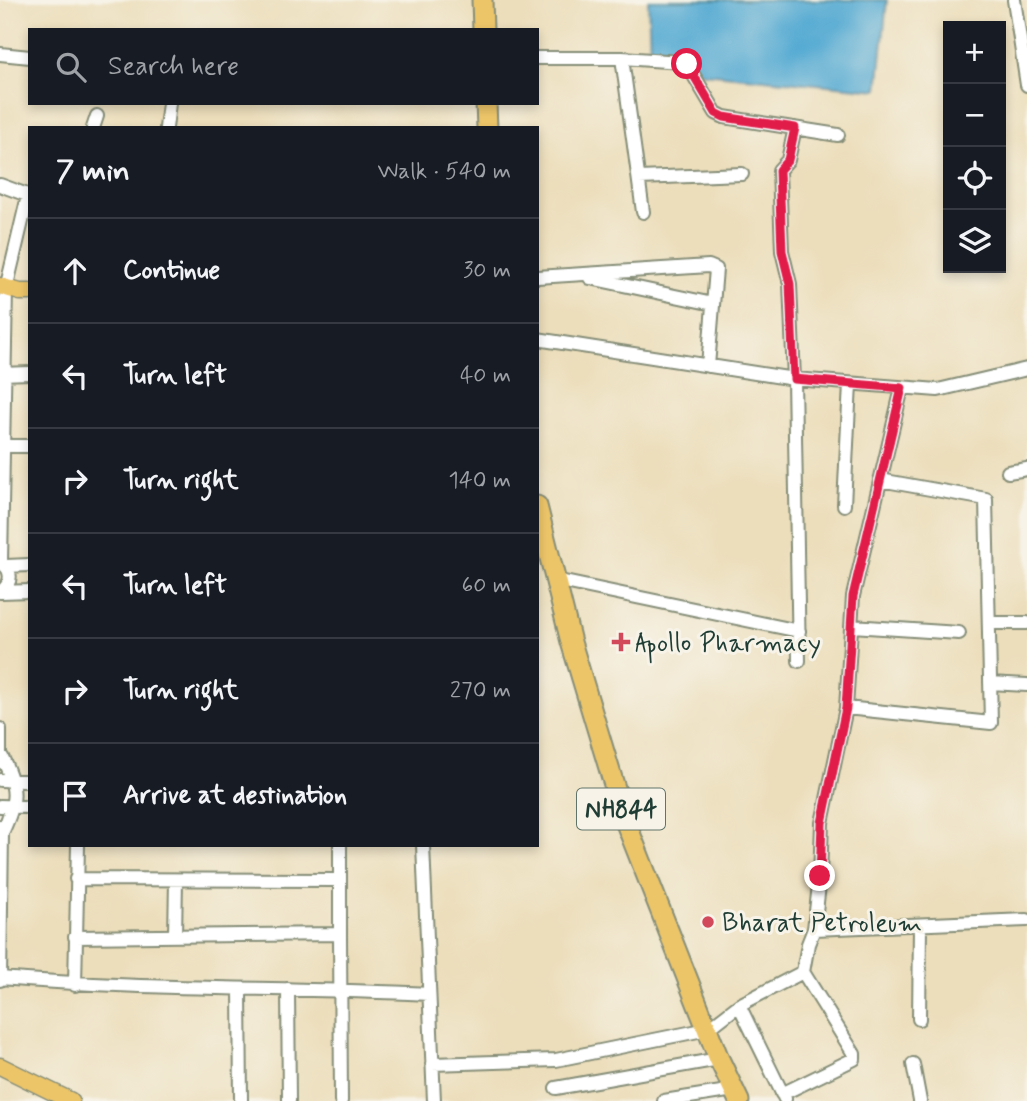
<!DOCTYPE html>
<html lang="en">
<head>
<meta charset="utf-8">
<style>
	body { margin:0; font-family:Mynerve,sans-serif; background:#242831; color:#f1f3f6 }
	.controls { position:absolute; right:21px; top:21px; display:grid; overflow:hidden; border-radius:0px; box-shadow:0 4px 10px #0003 }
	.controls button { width:63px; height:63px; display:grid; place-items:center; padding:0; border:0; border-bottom:2px solid #363941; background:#171b24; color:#f1f3f6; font:35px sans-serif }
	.stop { position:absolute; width:21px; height:21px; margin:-16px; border:5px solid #e11d48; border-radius:50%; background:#fff }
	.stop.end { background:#e11d48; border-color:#fff; box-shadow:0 2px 7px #0008 }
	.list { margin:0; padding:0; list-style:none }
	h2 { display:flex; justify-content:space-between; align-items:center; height:91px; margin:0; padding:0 28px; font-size:30px }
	h2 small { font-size:23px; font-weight:400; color:#9ea1a6 }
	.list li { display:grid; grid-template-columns:46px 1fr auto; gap:21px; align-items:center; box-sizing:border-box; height:105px; padding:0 28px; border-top:2px solid #363941 }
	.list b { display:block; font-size:26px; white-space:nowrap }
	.list em { font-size:23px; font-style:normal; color:#9ea1a6 }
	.icon { flex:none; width:38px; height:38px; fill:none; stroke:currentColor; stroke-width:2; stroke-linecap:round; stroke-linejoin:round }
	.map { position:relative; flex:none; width:1027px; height:1101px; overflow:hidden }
	.search { position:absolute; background:#171b24; box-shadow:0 4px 10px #0003; left:28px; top:28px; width:511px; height:77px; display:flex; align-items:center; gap:18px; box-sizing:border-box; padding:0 24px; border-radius:0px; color:#9ea1a6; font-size:26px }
	.panel { position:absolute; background:#171b24; box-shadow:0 4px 10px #0003; left:28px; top:126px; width:511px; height:721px; border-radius:0px }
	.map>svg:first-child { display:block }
	.water { fill:#57abd3; stroke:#3b7484; stroke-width:2 }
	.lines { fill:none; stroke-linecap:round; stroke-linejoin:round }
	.minor-casing { stroke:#868e78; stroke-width:16 }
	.major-casing { stroke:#868e78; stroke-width:19 }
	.highway-casing { stroke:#868e78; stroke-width:23 }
	.minor { stroke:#fff; stroke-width:12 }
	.major { stroke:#edc569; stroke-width:16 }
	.highway { stroke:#edc569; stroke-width:19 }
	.route { stroke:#e11d48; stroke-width:9 }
	.poi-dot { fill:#d1495b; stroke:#f7f3e8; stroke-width:2.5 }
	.labels { text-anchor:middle; stroke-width:6; stroke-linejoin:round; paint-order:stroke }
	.shield { fill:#f7f3e8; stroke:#60746a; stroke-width:2 }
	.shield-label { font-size:24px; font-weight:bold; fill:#1f3d34 }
	.poi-label { font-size:26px; fill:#1f3d34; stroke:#f7f3e8; text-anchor:start }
</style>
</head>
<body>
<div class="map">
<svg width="1027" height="1101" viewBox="0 0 1027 1101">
	<rect width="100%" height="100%" fill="#f7f3e8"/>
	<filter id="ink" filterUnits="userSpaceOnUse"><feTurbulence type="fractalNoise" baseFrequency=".0143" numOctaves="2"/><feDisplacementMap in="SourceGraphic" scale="14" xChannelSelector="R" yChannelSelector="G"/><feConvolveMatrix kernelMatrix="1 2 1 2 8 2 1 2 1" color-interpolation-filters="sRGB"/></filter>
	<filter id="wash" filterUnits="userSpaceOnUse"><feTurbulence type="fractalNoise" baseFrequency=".00686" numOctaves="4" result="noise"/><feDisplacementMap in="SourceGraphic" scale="28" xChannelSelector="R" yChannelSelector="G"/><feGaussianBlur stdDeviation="1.57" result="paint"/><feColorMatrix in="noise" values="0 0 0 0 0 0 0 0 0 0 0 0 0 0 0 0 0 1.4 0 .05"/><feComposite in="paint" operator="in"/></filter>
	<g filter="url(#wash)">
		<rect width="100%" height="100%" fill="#ecdebb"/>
		<path class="water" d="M648,0H887L878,90L703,73L650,53Z"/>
	</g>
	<g filter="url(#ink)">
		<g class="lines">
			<defs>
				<path id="minor" d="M1014,0L1027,85
					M0,54L30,57
					M537,58H622L681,62L687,64L716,113L724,117L838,135
					M622,58L643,212
					M93,128L97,116
					M166,128L169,103
					M795,128L788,160L779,170L782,251L790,284L794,379L799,661
					M639,178L742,174
					M0,185L30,196
					M537,277L709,266L716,269L708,366
					M590,278L713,304
					M537,339L794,379L938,390L1027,369
					M0,374L30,373
					M4,446H30
					M1008,472L1027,469
					M844,505L850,384
					M0,562C13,570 13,583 0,592
					M1,562L6,289L28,196
					M6,566L30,565
					M555,580L799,631
					M1,592L30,591
					M989,623H1027
					M852,626L959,633
					M990,683L1027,685
					M846,708L991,723L986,499L880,480
					M0,729V762
					M2,757C18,790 17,800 2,833
					M0,780L30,781
					M0,806L30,807
					M0,826L2,833L0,980
					M423,845L434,1101
					M76,879L339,880
					M814,929L1027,920
					M340,934L341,1101
					M175,936L176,880
					M75,937L340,934V845
					M0,978C143,990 286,987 429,994
					M75,985L78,845
					M240,989L241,1101
					M288,989L289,1101
					M739,1005L785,1099
					M919,1019L920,926
					M432,1064L556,1060L708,1029L739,1005L803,972L808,944L814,929L820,876L822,823L846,708L853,596L902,388
					M913,1064L920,1101
					M556,1088L719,1059
					M782,1094L854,1059V1054L803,972
					M664,1101L734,1090"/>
				<path id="major" d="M0,286L20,292H30
					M0,1066L71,1101"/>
				<path id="highway" d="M482,0L483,30
					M486,103L487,128
					M537,506L571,642L624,818L719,1059L739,1101"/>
			</defs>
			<use href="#minor" class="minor-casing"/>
			<use href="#major" class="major-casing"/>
			<use href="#highway" class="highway-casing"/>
			<use href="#minor" class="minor"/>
			<use href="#major" class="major"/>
			<use href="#highway" class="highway"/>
		</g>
	</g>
	<g class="lines" filter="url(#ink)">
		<path class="route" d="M687,64L716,113L724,117L795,128L788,160L779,170L782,251L790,284L794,379L902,388L853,596L846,708L822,823L820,876"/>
	</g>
	<g class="poi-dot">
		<path d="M617.5 631.5h7v7h7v7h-7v7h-7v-7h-7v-7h7z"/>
		<circle cx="708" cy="922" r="7"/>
	</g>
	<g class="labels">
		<rect class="shield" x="577" y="788.5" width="88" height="41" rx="5"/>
		<g class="shield-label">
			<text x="621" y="817">NH844</text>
		</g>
		<g class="poi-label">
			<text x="635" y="651">Apollo Pharmacy</text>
			<text x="722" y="931">Bharat Petroleum</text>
		</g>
	</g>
</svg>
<div class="controls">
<button>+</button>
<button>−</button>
<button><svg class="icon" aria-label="locate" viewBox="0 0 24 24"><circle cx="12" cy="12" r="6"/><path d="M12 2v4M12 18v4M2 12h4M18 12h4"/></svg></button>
<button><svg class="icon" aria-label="layers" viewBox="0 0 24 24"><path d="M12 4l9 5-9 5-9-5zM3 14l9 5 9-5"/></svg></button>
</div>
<div class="stop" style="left:687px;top:64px"></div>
<div class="stop end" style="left:820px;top:876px"></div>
<div class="search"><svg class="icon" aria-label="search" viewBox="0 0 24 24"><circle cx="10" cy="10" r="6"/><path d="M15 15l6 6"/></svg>Search here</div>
<section class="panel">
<h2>7 min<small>Walk · 540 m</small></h2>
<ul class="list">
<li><svg class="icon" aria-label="ahead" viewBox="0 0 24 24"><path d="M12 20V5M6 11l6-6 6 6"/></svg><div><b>Continue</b></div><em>30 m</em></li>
<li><svg class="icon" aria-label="left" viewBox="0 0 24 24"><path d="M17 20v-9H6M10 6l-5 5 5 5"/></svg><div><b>Turn left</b></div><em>40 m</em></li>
<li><svg class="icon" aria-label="right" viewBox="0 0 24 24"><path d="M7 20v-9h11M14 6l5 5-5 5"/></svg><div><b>Turn right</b></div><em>140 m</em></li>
<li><svg class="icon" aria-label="left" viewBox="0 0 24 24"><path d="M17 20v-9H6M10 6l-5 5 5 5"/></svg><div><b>Turn left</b></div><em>60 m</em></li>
<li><svg class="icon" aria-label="right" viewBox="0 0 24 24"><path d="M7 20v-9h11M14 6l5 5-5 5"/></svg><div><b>Turn right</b></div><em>270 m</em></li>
<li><svg class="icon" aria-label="arrive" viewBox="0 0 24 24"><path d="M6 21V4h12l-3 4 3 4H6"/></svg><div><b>Arrive at destination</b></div></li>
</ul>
</section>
</div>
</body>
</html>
